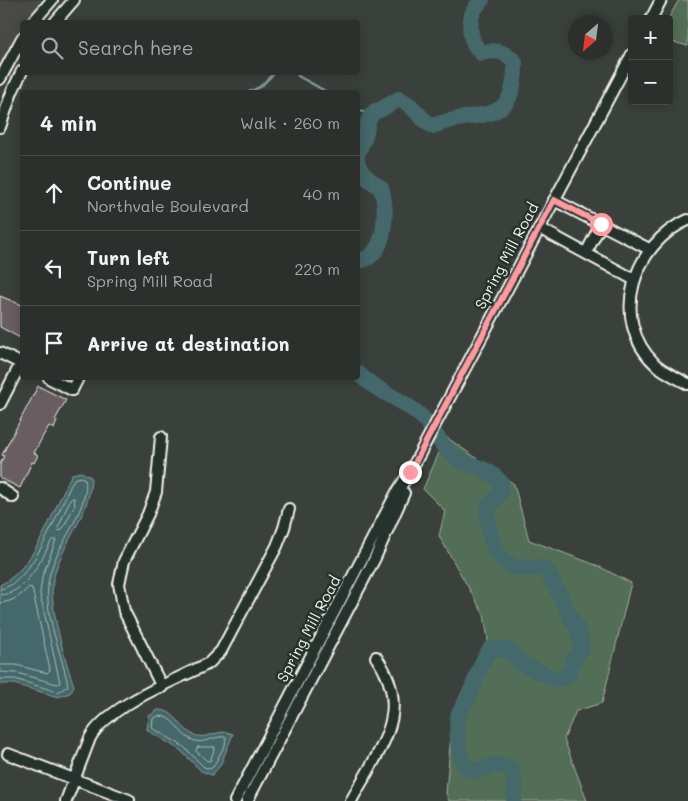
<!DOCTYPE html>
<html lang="en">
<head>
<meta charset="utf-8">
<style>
	body { margin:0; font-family:Mali,sans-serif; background:#383c39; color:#f1f3f6 }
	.controls { position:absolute; right:15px; top:15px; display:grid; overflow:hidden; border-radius:5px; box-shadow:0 2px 12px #0003 }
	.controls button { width:45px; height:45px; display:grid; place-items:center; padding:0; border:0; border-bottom:1px solid #484b49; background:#2c302d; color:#f1f3f6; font:25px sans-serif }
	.compass { position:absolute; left:568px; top:15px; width:45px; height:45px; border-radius:50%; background:#2c302d; box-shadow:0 2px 12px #0003; rotate:208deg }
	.stop { position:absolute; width:15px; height:15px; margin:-11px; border:4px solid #ff9aa2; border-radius:50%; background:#fff }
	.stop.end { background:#ff9aa2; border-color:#fff; box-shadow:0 1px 5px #0008 }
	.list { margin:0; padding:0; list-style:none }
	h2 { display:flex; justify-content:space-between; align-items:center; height:65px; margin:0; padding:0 20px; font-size:21px }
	h2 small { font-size:16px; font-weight:400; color:#a6a9aa }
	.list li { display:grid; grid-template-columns:32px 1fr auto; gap:15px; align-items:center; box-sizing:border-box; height:75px; padding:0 20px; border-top:1px solid #484b49 }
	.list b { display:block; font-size:19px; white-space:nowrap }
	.list p { margin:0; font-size:16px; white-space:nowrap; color:#a6a9aa }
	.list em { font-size:16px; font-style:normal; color:#a6a9aa }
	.icon { flex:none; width:28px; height:28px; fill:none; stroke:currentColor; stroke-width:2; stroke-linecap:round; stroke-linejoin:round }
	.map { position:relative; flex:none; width:688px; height:801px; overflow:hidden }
	.search { position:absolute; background:#2c302d; box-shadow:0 2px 12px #0003; left:20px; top:20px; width:340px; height:55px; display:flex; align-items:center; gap:12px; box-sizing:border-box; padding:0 18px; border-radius:5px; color:#a6a9aa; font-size:19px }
	.panel { position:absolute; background:#2c302d; box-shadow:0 2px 12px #0003; left:20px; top:90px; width:340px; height:290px; border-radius:5px }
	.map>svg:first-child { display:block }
	.built { fill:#484947 }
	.green { fill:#526e56; stroke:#a3b09f }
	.water { fill:#45676b; stroke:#8b9e9d }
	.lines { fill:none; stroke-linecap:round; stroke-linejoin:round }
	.shore { stroke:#aebab6; stroke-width:1 }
	.stream { stroke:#8b9e9d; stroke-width:2.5 }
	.river { stroke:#45676b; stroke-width:16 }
	.building { fill:#675d60; stroke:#f4f1e8 }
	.minor-casing { stroke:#f4f1e8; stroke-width:14 }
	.minor { stroke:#26332d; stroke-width:10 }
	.route { stroke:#ff9aa2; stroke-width:6 }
	.labels { text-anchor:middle; stroke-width:5; stroke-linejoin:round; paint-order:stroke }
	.street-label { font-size:15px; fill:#f4f1e8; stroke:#26332d }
</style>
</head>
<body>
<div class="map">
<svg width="688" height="801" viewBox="0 0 688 801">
	<rect width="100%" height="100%" fill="#3a403c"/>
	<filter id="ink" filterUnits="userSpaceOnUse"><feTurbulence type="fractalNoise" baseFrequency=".02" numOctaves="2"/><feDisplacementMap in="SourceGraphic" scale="10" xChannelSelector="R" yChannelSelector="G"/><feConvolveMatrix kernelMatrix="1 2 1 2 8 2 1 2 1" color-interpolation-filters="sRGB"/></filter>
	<g filter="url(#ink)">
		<path class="built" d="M0,0H44L28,22H22V30L0,65Z"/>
		<path class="green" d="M679,0H688V46L669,41L668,19Z
			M446,437L514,484L529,540L596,565L631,583L602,703L576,711L564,739L587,801H449L446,793L453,711L488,639L484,615L439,536L445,511L423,489Z"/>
		<path class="water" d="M81,472L91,477C91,516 60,544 53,581C48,604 66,663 74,686L70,693L58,697L14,684H0V585C37,567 53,508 72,474Z
			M158,710C176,710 178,726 192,734C207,742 218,727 233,734L220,766L212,775L201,771L180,750L147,730L149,716Z"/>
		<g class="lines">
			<path class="shore" d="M74,498L75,505L62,530L59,531L58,528L70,500Z
				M0,589C33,585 60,505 74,479L80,477L85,479C91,502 61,542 53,564C37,604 61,647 68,686L58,692L15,679H0
				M0,595C26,594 41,560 52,540H56L42,577L40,594L60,683L57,684L17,673L0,672
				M0,603C12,602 21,596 29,587L32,588L50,670L47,673L16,665H0
				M159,716C173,716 177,730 187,737C203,748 212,735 226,737L225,745L213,767L210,769L204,767L183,746L152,728L153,719Z
				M198,747H215L210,761H207L196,751Z"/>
			<path class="stream" d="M298,72V76L327,92
				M249,92L260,87L275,72
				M358,110L372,114"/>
			<path class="river" d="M358,261C361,260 366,259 369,257C387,245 387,206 381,188C368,179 351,168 359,150C361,145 364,141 365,136C368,125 367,118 375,111L380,110L399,99C416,105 420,121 433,126C477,107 516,131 515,62C504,51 496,49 481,53C467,39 466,14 482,0
				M358,373C377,393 405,399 424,419C435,431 442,449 456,458C473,469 488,465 502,484L500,493L487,509C489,532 491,562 519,568C526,569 535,567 543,568L548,573L580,634L582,646L572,663L570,672L564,678L555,679L522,664L515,656L505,649H490C479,664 476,682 468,698C465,704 460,709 458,716C456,726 458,761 467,768C475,775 484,767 492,765C499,764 505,766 511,768L515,781L514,801"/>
		</g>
		<path class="building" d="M0,296L22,305V339L0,327Z
			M38,386L66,400L55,420L57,421L54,429L49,426L43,436L34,453L38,455L34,463L32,462L20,488L0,478V464L4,456L2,455Z"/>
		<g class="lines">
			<defs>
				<path id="minor" d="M651,19L661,0
					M33,22L52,0
					M55,22L74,0
					M0,79L22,38
					M0,127L12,92L22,71
					M554,200L649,249
					M688,220C634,243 608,319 655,364C664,372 677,378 688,384
					M539,228L633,279
					M586,253L601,224
					M0,353L22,364
					M49,378L72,390L78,378
					M0,404L21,363
					M161,437L156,492L148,514L124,561L119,584L124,611L162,687
					M0,488L13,497
					M8,754L129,800
					M66,801L90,738C108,705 175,681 209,663L221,651L277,546L284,528L289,509
					M235,801L397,492L410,472L632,54
					M247,801L375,558L404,493
					M351,801C378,750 415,712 376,657"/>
			</defs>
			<use href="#minor" class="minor-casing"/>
			<use href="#minor" class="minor"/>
		</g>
	</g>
	<g class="lines" filter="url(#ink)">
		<path class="route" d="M410,472L554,200L601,224"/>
	</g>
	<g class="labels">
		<g class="street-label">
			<text transform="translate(507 256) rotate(-62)" y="5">Spring Mill Road</text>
			<text transform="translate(309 629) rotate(-62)" y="5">Spring Mill Road</text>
		</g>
	</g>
</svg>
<div class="controls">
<button>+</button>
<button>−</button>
</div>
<svg class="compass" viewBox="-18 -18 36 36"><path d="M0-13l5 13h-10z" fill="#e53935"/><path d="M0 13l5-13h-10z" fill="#a6a9aa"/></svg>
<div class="stop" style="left:601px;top:224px"></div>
<div class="stop end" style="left:410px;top:472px"></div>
<div class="search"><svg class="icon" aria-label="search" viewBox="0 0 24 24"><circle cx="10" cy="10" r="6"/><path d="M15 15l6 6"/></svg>Search here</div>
<section class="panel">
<h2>4 min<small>Walk · 260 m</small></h2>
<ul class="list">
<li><svg class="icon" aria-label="ahead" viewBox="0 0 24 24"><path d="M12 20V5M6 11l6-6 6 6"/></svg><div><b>Continue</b><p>Northvale Boulevard</p></div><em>40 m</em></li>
<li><svg class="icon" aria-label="left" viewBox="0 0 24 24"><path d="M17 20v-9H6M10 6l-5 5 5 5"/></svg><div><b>Turn left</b><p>Spring Mill Road</p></div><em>220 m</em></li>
<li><svg class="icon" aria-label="arrive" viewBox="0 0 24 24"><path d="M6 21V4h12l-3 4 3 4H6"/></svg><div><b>Arrive at destination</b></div></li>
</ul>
</section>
</div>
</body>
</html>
